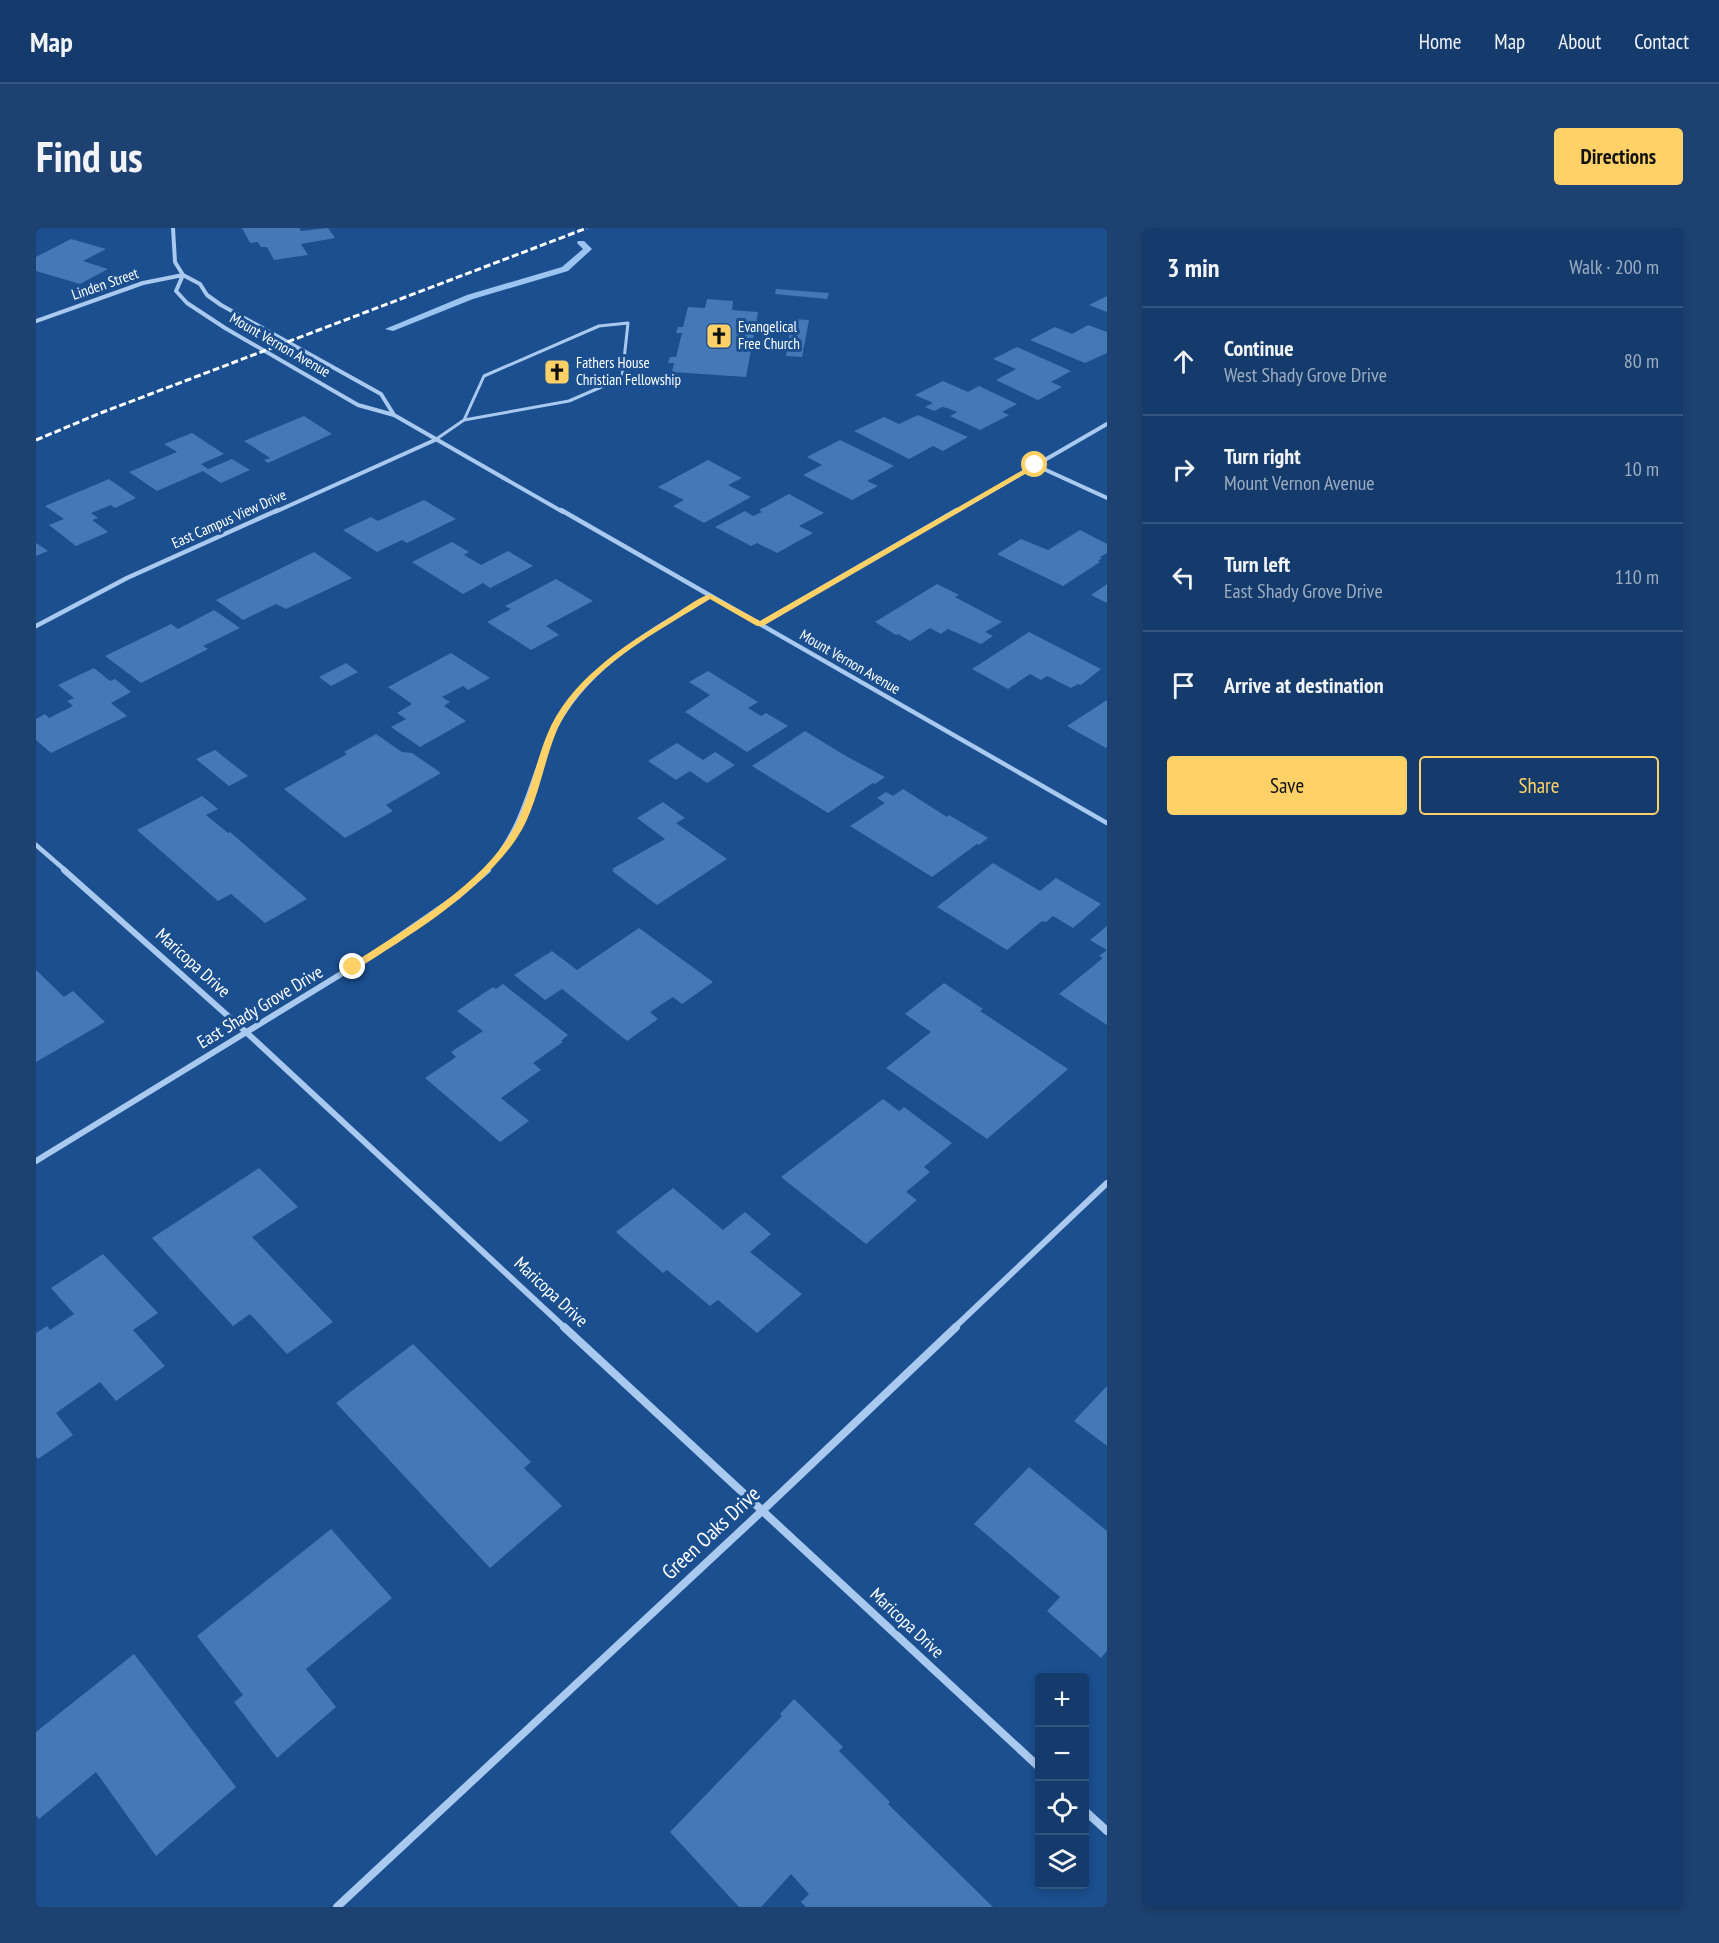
<!DOCTYPE html>
<html lang="en">
<head>
<meta charset="utf-8">
<style>
	body { margin:0; font-family:"PT Sans Narrow",sans-serif; background:#1d4271; color:#f1f3f6 }
	.controls { position:absolute; right:18px; bottom:18px; display:grid; overflow:hidden; border-radius:6px; box-shadow:0 3px 9px #0003 }
	.controls button { width:54px; height:54px; display:grid; place-items:center; padding:0; border:0; border-bottom:2px solid #33557e; background:#143b6b; color:#f1f3f6; font:30px sans-serif }
	.stop { position:absolute; width:18px; height:18px; margin:-14px; border:4px solid #ffd166; border-radius:50%; background:#fff }
	.stop.end { background:#ffd166; border-color:#fff; box-shadow:0 2px 6px #0008 }
	.list { margin:0; padding:0; list-style:none }
	h2 { display:flex; justify-content:space-between; align-items:center; height:78px; margin:0; padding:0 24px; font-size:26px }
	h2 small { font-size:20px; font-weight:400; color:#9dadc1 }
	.list li { display:grid; grid-template-columns:39px 1fr auto; gap:18px; align-items:center; box-sizing:border-box; height:108px; padding:0 24px; border-top:2px solid #33557e }
	.list b { display:block; font-size:22px; white-space:nowrap }
	.list p { margin:0; font-size:20px; white-space:nowrap; color:#9dadc1 }
	.list em { font-size:20px; font-style:normal; color:#9dadc1 }
	.actions { display:flex; gap:12px; padding:18px 24px }
	.actions a { flex:1; padding:14px 0; border:2px solid #ffd166; border-radius:6px; text-align:center; font-size:21px; color:#ffd166 }
	.actions .main { background:#ffd166; color:#111 }
	.icon { flex:none; width:33px; height:33px; fill:none; stroke:currentColor; stroke-width:2; stroke-linecap:round; stroke-linejoin:round }
	.map { position:relative; flex:none; width:1071px; height:1679px; overflow:hidden; border-radius:6px }
	header { display:flex; align-items:center; gap:36px; box-sizing:border-box; height:84px; padding:0 30px; background:#143b6b; border-bottom:2px solid #33557e }
	header strong { font-size:28px }
	nav { display:flex; gap:33px; margin-inline-start:auto; font-size:21px }
	.intro { display:flex; align-items:center; justify-content:space-between; box-sizing:border-box; height:144px; padding:0 36px }
	h1 { margin:0; font-size:42px }
	.button { padding:15px 27px; border-radius:6px; background:#ffd166; color:#111; font-size:21px; font-weight:700 }
	main { display:flex; gap:36px; padding:0 36px }
	aside { flex:1; background:#143b6b; border-radius:6px; box-shadow:0 3px 9px #0003 }
	.map>svg:first-child { display:block }
	.lines { fill:none; stroke-linecap:round; stroke-linejoin:round }
	.stream { fill:#9cc4f0; fill-rule:evenodd }
	.building { fill:#4478b7 }
	.lane { stroke:#a9c9ee; stroke-width:3 }
	.street-far3 { stroke:#a9c9ee; stroke-width:4 }
	.street-far2 { stroke:#a9c9ee; stroke-width:4.5 }
	.street-far1 { stroke:#a9c9ee; stroke-width:6 }
	.street { stroke:#a9c9ee; stroke-width:8 }
	.rail { stroke:#fff; stroke-width:3; stroke-dasharray:7 3; stroke-linecap:butt }
	.route { fill:#ffd166 }
	.labels { text-anchor:middle; stroke-width:6; stroke-linejoin:round; paint-order:stroke }
	.far-street-label { font-size:15px; fill:#fff; stroke:#1b4f8f }
	.far-poi-label { font-size:15px; fill:#fff; stroke:#1b4f8f; text-anchor:start }
	.street-label { font-size:18px; fill:#fff; stroke:#1b4f8f }
	.near-street-label { font-size:21px; fill:#fff; stroke:#1b4f8f }
</style>
</head>
<body>
<header>
<strong>Map</strong>
<nav><a>Home</a><a>Map</a><a>About</a><a>Contact</a></nav>
</header>
<div class="intro"><h1>Find us</h1><a class="button">Directions</a></div>
<main>
<div class="map">
<svg width="1071" height="1679" viewBox="0 0 1071 1679">
	<rect width="100%" height="100%" fill="#1b4f8f"/>
	<g class="lines">
		<path class="stream" d="M542,13H548L556,21L532,43L437,71L357,103L349,101L431,67L526,39L547,21L541,15Z"/>
	</g>
	<path class="building" d="M206,0H263L265,3L292,0L299,10L265,16L272,27L238,32L231,19H225L222,14L214,15Z
		M35,11L70,21L47,33L72,41L44,56L0,43V29Z
		M740,61L793,65L791,71L739,66Z
		M1071,68V84L1053,77Z
		M671,71L697,73L696,82L722,84L710,149L636,144L638,135H632L634,129H640L646,105H640L642,99H647L652,79L669,80Z
		M756,91L773,92L766,129L750,128Z
		M1052,97L1071,104V125L1049,135L994,112L1019,99L1036,106Z
		M981,119L1035,143L1015,154L1026,159L1002,172L960,152L980,141L957,131Z
		M907,153L932,164L943,158L981,176L966,184L973,187L944,202L914,188L921,184L911,180L906,179L898,183L889,179L897,175L879,167Z
		M882,187L932,209L907,223L897,218L873,231L818,203L848,189L863,196Z
		M268,188L296,206L232,235L228,232L234,230L208,213Z
		M156,205L188,226L165,236L172,241L196,231L214,242L185,255L167,243L121,263L93,244L141,224L128,216Z
		M804,212L858,238L831,253L842,258L816,272L767,247L786,237L771,229Z
		M672,232L706,250L692,257L715,269L668,295L637,278L648,272L622,259Z
		M73,251L100,270L79,280L75,277L55,285L62,290L56,292L72,304L40,318L13,297L28,291L9,278Z
		M753,266L788,285L763,298L777,305L741,325L721,315L715,318L679,299L709,283L717,288L726,284L723,282Z
		M388,272L420,291L371,315L366,312L341,324L307,302L335,289L342,293Z
		M1044,302L1071,316V325L1064,329L1066,330L1062,333L1064,334L1027,358L961,326L985,311L1012,322Z
		M416,314L433,324L428,327L445,337L472,323L497,338L454,360L447,355L427,366L376,334Z
		M0,315L12,323L0,328Z
		M278,324L316,350L250,381L240,376L207,392L180,372Z
		M520,351L557,373L510,398L523,407L495,422L451,394L475,381L469,378Z
		M901,356L923,367L919,369L966,394L949,404L957,408L945,416L912,401L905,406L894,400L874,413L862,406L860,407L839,394Z
		M1071,356V375L1055,367Z
		M178,382L204,400L167,418L172,421L105,455L69,428L135,396L142,401Z
		M993,404L1065,441L1045,457L1042,456L1035,460L1011,448L1005,452L994,446L972,461L936,441Z
		M415,425L454,450L432,462L427,458L406,469L414,474L408,478L430,493L384,519L355,499L370,491L361,485L376,476L352,459Z
		M310,435L322,444L295,458L283,449Z
		M58,440L74,453L79,451L95,464L75,475L91,488L15,525L0,512V491L9,486L13,490L37,478L31,473L38,470L22,457Z
		M672,443L722,474L712,480L725,488L730,485L752,498L711,524L649,484L674,467L653,454Z
		M1071,472V519L1070,520L1031,498Z
		M769,503L810,528L849,549L839,556L837,555L792,585L716,538Z
		M340,506L366,524L376,525L405,545L350,577L357,583L309,610L248,561L311,526L308,524Z
		M641,515L667,532L679,524L699,537L671,555L654,543L640,552L612,533Z
		M179,522L212,548L193,558L160,531Z
		M867,561L911,589L913,587L952,610L943,617L941,616L896,649L814,598L849,575L841,570L850,564L857,568Z
		M166,568L182,581L170,587L192,605L194,604L271,671L229,695L195,666L182,673L101,602Z
		M627,574L649,590L640,595L691,631L621,677L576,643L578,642L576,641L629,611L601,590Z
		M957,635L1004,663L1020,650L1065,676L1037,700L1017,688L1010,694L1006,693L971,722L901,679Z
		M1071,698V797L1023,766L1067,730L1063,728L1071,722L1054,712Z
		M603,700L677,754L646,776L637,769L614,784L622,791L591,813L526,761L509,772L478,747L516,723L541,742Z
		M0,742L28,769L37,763L69,794L0,834Z
		M908,755L947,781L944,783L1032,841L951,911L850,840L895,804L869,786Z
		M467,756L532,807L525,813L527,814L497,835L505,842L465,870L493,893L464,914L389,850L420,829L415,824L447,803L421,783L457,759L460,761Z
		M847,871L863,883L868,879L916,915L888,939L894,944L870,964L881,972L830,1016L745,949Z
		M223,940L262,979L216,1009L297,1094L251,1126L214,1086L197,1098L116,1010Z
		M637,960L687,1002L709,984L735,1006L714,1024L766,1066L721,1105L682,1072L674,1078L631,1042L627,1045L580,1004Z
		M67,1026L122,1085L97,1102L129,1138L80,1173L64,1154L20,1185L37,1207L2,1231L0,1228V1105L11,1098L14,1102L38,1086L15,1060Z
		M377,1116L495,1234L488,1240L526,1278L454,1340L300,1175Z
		M1071,1158V1218L1038,1193Z
		M993,1239L1071,1303V1423L1065,1430L1011,1383L1024,1369L938,1296Z
		M295,1301L356,1370L270,1441L300,1479L241,1530L198,1474L207,1467L161,1408Z
		M98,1426L200,1559L120,1628L60,1544L3,1591L0,1587V1504Z
		M758,1471L807,1519L803,1523L854,1574L852,1576L957,1679H770L765,1674L773,1666L755,1646L725,1679H703L634,1604L746,1488L744,1486Z"/>
	<g class="lines">
		<path class="lane" d="M592,95L586,150L533,173L428,192L448,148L563,98Z
			M399,212L428,192"/>
		<path class="street-far3" d="M137,0L139,34L147,47L164,56L171,67L185,77L345,166L358,187
			M147,47L140,63L151,75L189,100L322,177L358,187L527,284
			M0,93L107,55L147,47
			M999,237L1071,270
			M239,284L399,212
			M919,284L1071,196"/>
		<path class="street-far2" d="M525,282L1071,595
			M724,396L921,282
			M0,398L91,350L242,282
			M0,617L30,643
			M450,643C491,596 492,555 517,504C549,438 614,404 674,368"/>
		<path class="street-far1" d="M28,642L210,804L529,1100
			M0,933L341,724L422,668L452,642
			M918,1100L1071,955"/>
		<path class="street" d="M528,1099L1004,1540
			M1048,1582L1071,1603
			M301,1679L727,1282L920,1099"/>
		<path class="rail" d="M0,212L62,186L551,0"/>
	</g>
	<path class="route" d="M999,235L1001,239L727,398H721L674,371C618,406 545,442 519,507C505,543 500,586 476,617C436,670 376,706 321,741H314V737C365,704 436,663 470,613C492,582 497,541 511,507C533,453 587,418 635,389C647,381 660,371 674,366L724,393Z"/>
	<defs>
		<symbol id="church-square" viewBox="-11 -11 22 22"><rect x="-9" y="-9" width="18" height="18" rx="4" fill="#ffd166" stroke="#1b4f8f"/><path d="M-1.2-6h2.4v3.5h3.3v2.4h-3.3V6h-2.4V-.1h-3.3v-2.4h3.3Z" fill="#111"/></symbol>
	</defs>
	<g fill-rule="evenodd">
		<use href="#church-square" x="668" y="93" width="30" height="30"/>
		<use href="#church-square" x="506" y="129" width="30" height="30"/>
	</g>
	<g class="labels">
		<g class="far-street-label">
			<text transform="translate(69 56) rotate(-19)" y="5">Linden Street</text>
			<text transform="translate(244 117) rotate(30)" y="5">Mount Vernon Avenue</text>
			<text transform="translate(193 291) rotate(-24)" y="5">East Campus View Drive</text>
			<text transform="translate(814 434) rotate(30)" y="5">Mount Vernon Avenue</text>
		</g>
		<g class="far-poi-label">
			<text x="702" y="104">Evangelical<tspan x="702" dy="17">Free Church</tspan></text>
			<text x="540" y="140">Fathers House<tspan x="540" dy="17">Christian Fellowship</tspan></text>
		</g>
		<g class="street-label">
			<text transform="translate(157 735) rotate(42)" y="6">Maricopa Drive</text>
			<text transform="translate(224 779) rotate(-31)" y="6">East Shady Grove Drive</text>
			<text transform="translate(515 1064) rotate(43)" y="6">Maricopa Drive</text>
			<text transform="translate(871 1395) rotate(43)" y="6">Maricopa Drive</text>
		</g>
		<g class="near-street-label">
			<text transform="translate(675 1305) rotate(-43)" y="7">Green Oaks Drive</text>
		</g>
	</g>
</svg>
<div class="controls">
<button>+</button>
<button>−</button>
<button><svg class="icon" aria-label="locate" viewBox="0 0 24 24"><circle cx="12" cy="12" r="6"/><path d="M12 2v4M12 18v4M2 12h4M18 12h4"/></svg></button>
<button><svg class="icon" aria-label="layers" viewBox="0 0 24 24"><path d="M12 4l9 5-9 5-9-5zM3 14l9 5 9-5"/></svg></button>
</div>
<div class="stop" style="left:999px;top:237px"></div>
<div class="stop end" style="left:317px;top:739px"></div>
</div>
<aside>
<h2>3 min<small>Walk · 200 m</small></h2>
<ul class="list">
<li><svg class="icon" aria-label="ahead" viewBox="0 0 24 24"><path d="M12 20V5M6 11l6-6 6 6"/></svg><div><b>Continue</b><p>West Shady Grove Drive</p></div><em>80 m</em></li>
<li><svg class="icon" aria-label="right" viewBox="0 0 24 24"><path d="M7 20v-9h11M14 6l5 5-5 5"/></svg><div><b>Turn right</b><p>Mount Vernon Avenue</p></div><em>10 m</em></li>
<li><svg class="icon" aria-label="left" viewBox="0 0 24 24"><path d="M17 20v-9H6M10 6l-5 5 5 5"/></svg><div><b>Turn left</b><p>East Shady Grove Drive</p></div><em>110 m</em></li>
<li><svg class="icon" aria-label="arrive" viewBox="0 0 24 24"><path d="M6 21V4h12l-3 4 3 4H6"/></svg><div><b>Arrive at destination</b></div></li>
</ul>
<div class="actions"><a class="main">Save</a><a>Share</a></div>
</aside>
</main>
</body>
</html>
